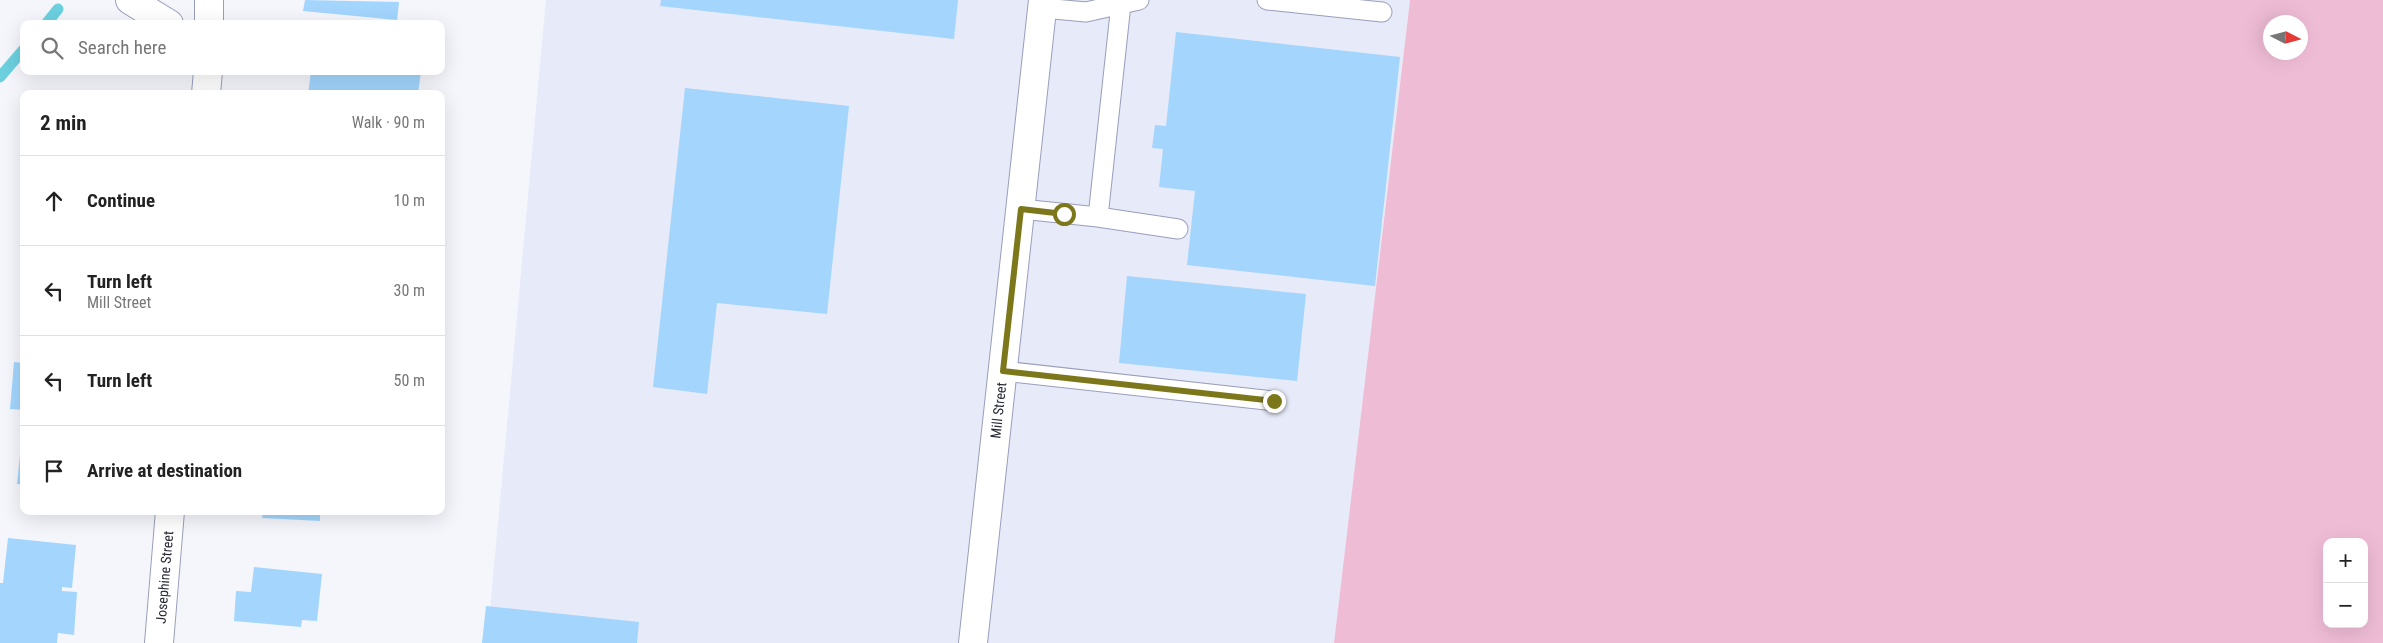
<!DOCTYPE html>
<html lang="en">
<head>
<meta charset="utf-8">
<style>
	body { margin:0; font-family:"Roboto Condensed",sans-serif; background:#f6f6f6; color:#222 }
	.controls { position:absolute; right:15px; bottom:15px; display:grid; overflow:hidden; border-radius:10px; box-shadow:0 5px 20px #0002 }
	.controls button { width:45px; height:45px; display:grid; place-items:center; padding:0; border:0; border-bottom:1px solid #e0e0e0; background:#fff; color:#222; font:25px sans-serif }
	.compass { position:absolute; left:2263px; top:15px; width:45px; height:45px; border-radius:50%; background:#fff; box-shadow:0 5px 20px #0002; rotate:96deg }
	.stop { position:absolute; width:15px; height:15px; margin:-11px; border:4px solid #7d771b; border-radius:50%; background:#fff }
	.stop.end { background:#7d771b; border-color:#fff; box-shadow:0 1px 5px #0008 }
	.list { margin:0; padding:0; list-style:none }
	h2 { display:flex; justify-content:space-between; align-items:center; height:65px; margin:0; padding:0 20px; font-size:21px }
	h2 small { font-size:16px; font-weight:400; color:#767676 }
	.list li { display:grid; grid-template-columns:32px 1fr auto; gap:15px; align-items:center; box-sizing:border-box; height:90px; padding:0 20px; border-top:1px solid #e0e0e0 }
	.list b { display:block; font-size:19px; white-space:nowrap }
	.list p { margin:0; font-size:16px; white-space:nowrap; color:#767676 }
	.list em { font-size:16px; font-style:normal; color:#767676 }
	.icon { flex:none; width:28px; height:28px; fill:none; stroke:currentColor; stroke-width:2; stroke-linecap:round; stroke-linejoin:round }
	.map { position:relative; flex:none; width:2383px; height:643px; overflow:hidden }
	.search { position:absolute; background:#fff; box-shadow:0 5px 20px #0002; left:20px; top:20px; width:425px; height:55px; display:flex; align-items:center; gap:12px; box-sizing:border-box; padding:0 18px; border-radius:10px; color:#767676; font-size:19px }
	.panel { position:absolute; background:#fff; box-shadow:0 5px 20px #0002; left:20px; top:90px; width:425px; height:425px; border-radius:10px }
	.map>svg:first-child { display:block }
	.built { fill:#e7eaf8 }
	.green { fill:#efbcd6; fill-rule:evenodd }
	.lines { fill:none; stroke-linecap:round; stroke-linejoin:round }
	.stream { stroke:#6cd0df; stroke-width:11 }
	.building { fill:#a3d5fd }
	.service-casing { stroke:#999eba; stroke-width:21 }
	.minor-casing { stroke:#999eba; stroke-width:30 }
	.service { stroke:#fff; stroke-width:19 }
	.minor { stroke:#fff; stroke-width:28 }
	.route { stroke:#7d771b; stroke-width:6 }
	.labels { text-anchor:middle; stroke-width:4.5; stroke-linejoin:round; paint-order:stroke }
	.street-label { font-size:14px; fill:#282a35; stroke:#f5f6fc }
</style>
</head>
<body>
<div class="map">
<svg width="2383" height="643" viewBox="0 0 2383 643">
	<rect width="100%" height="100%" fill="#f5f6fc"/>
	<path class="built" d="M546,0H1410L1334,643H487Z"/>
	<path class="green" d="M1410,0H2383V643H1334ZM2270,22H2300V52H2270ZM2327,542H2364V624H2327Z"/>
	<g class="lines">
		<path class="stream" d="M46,24L58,9
			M0,77L24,49"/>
	</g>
	<path class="building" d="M305,0L399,2L397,20L303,11Z
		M661,0H958L954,39L660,6Z
		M1176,32L1400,57L1375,286L1187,265L1195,191L1159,187L1163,149L1152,148L1155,125L1166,126Z
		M311,71H421L418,94H308Z
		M685,88L849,106L827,314L717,303L707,394L653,387Z
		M1127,276L1306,294L1297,381L1119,363Z
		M14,362L24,363V410L10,409Z
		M20,455L24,456V485L17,484Z
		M263,511H320V521L262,518Z
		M8,538L76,545L72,588L62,587V591L77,592L74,635L58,633L57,643H0V583H3Z
		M254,567L322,574L317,621L302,620L301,627L234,621L236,591L251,592Z
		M486,606L639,622L637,643H482Z"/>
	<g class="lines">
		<defs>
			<path id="service" d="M1267,0L1382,12
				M1043,8L1086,12L1139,0
				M1021,209L1098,217L1178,229
				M1098,217L1121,4
				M1003,371L1274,401"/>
			<g id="minor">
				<path d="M130,0L169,24"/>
				<path d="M209,0V24"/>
				<path d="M206,94L208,71"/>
				<path id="s1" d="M159,643L170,511"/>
				<path id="s2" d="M973,643L1043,0"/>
			</g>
		</defs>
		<use href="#service" class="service-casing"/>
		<use href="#minor" class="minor-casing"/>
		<use href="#service" class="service"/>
		<use href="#minor" class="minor"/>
	</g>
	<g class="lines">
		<path class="route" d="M1064,214L1021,209L1003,371L1274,401"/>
	</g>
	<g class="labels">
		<g class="street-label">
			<text dy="5" stroke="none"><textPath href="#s2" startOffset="234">Mill Street</textPath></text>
			<text dy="5" stroke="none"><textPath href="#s1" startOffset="66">Josephine Street</textPath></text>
		</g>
	</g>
</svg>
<div class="controls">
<button>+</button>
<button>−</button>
</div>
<svg class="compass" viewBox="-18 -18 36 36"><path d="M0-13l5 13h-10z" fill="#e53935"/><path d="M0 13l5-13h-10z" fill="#767676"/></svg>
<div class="stop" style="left:1064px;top:214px"></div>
<div class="stop end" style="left:1274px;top:401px"></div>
<div class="search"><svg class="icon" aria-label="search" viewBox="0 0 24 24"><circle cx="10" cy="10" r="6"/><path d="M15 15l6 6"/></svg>Search here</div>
<section class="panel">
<h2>2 min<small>Walk · 90 m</small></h2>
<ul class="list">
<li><svg class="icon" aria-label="ahead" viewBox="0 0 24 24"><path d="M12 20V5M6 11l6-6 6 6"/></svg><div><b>Continue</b></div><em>10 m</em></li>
<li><svg class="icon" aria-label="left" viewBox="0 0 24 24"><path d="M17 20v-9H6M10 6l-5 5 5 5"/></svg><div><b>Turn left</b><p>Mill Street</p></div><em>30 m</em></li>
<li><svg class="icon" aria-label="left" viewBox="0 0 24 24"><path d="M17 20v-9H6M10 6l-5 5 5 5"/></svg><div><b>Turn left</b></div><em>50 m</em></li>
<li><svg class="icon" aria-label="arrive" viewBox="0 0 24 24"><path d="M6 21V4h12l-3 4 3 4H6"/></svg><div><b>Arrive at destination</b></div></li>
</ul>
</section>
</div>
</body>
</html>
